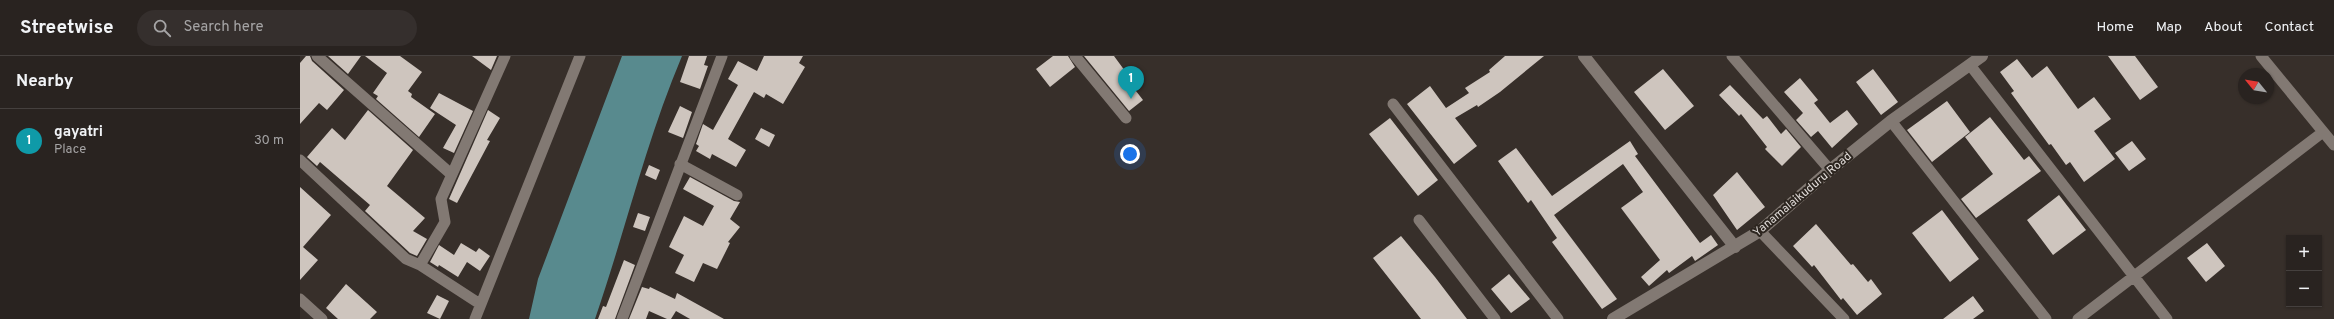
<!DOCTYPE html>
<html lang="en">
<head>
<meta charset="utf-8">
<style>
	body { margin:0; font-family:Overpass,sans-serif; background:#352f2d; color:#f1f3f6 }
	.controls { position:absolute; right:12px; bottom:12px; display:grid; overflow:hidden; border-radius:0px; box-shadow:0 1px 3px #0004 }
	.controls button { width:36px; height:36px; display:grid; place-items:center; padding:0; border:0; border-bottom:1px solid #45403e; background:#292320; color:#f1f3f6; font:20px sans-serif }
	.compass { position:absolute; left:1938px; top:12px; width:36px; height:36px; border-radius:50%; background:#292320; box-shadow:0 1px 3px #0004; rotate:300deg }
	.you { position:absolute; left:830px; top:98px; width:14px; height:14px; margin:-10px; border:3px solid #fff; border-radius:50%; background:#1a73e8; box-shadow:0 0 0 6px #1a73e833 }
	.badge { display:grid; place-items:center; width:26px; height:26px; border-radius:50%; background:#28d5ad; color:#fff; font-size:13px; font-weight:700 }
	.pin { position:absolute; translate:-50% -33px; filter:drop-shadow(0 1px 2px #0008) }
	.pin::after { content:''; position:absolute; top:21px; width:14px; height:12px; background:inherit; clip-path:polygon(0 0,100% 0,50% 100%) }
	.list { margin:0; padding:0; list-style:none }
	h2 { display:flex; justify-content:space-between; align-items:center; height:52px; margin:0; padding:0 16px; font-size:17px }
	h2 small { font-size:13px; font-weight:400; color:#a5a4a5 }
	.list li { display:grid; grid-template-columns:26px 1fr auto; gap:12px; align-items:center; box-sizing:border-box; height:64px; padding:0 16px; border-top:1px solid #45403e }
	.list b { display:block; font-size:15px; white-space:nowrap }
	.list p { margin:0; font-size:13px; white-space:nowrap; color:#a5a4a5 }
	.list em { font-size:13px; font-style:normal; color:#a5a4a5 }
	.icon { flex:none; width:22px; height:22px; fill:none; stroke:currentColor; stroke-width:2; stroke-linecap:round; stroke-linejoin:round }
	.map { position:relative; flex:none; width:2034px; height:263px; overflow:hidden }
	header { display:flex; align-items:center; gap:24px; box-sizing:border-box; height:56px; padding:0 20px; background:#292320; border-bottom:1px solid #45403e }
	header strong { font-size:19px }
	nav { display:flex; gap:22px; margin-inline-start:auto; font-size:14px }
	.search { width:280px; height:36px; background:#352f2d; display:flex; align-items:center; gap:10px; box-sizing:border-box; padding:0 14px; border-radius:22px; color:#a5a4a5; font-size:15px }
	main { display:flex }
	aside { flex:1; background:#292320 }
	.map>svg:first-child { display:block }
	.water { fill:#588a8e }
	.building { fill:#cec5be }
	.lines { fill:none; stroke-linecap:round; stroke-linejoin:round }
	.street { stroke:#827973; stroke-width:11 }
	.secondary { stroke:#827973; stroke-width:12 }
	.labels { text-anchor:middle; stroke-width:4; stroke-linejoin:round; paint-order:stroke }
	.street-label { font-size:12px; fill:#ded9d6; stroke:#2d2620 }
</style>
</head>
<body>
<header>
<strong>Streetwise</strong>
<div class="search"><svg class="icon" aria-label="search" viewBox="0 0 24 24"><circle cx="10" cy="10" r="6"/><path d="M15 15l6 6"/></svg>Search here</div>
<nav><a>Home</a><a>Map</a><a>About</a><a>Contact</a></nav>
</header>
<main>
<aside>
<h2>Nearby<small></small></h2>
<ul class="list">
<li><span class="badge" style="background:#0f9aa8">1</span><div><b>gayatri</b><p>Place</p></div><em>30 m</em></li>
</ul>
</aside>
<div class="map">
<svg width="2034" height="263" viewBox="0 0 2034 263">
	<rect width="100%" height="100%" fill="#372f2a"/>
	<path class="water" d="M322,0H382C346,85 325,176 295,263H229L238,223Z"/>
	<path class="building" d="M6,0H10L12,5L44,34L27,54L19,47L0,68V7Z
		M28,0H61L48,18Z
		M65,0H100L122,16L108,35L112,38L111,41L135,58L119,81L76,43L78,40L73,37L87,17Z
		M172,0H197L191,14Z
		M389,0H407L404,9L408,10L400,33L380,26Z
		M464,0H503L499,7L505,11L483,48L466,38L464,42L454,36L428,83L446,94L436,111L412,98L410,103L396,95L399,90L396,88L403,68L413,74L438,29L428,23L438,5L457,15Z
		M753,0H768L775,11L750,31L736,13Z
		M784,0H814L825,15L822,17L843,44L829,55Z
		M1205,0H1244L1200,36L1178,51L1177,49L1155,62L1177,90L1154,108L1107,48L1130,30L1146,52L1169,37L1165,32L1190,16L1189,14Z
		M1808,0H1835L1858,31L1840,44Z
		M1717,3L1732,22L1747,10L1778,53L1794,41L1811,63L1794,75L1815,103L1784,126L1770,106L1766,109L1751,88L1749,89L1711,37L1714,35L1700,16Z
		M1363,13L1394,50L1365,74L1334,36Z
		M1573,13L1598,46L1581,59L1556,26Z
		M1500,22L1518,44L1514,47L1530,67L1547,54L1558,68L1532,92L1518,75L1511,81L1496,64L1503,57L1484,36Z
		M1430,29L1463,63L1467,60L1481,78L1486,73L1501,91L1482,110L1465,93L1467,91L1441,58L1439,60L1419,39Z
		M139,37L173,55L154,97L143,92L156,69L130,52Z
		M1647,45L1670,76L1632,106L1607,74Z
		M380,50L392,56L383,82L368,76Z
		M68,54L113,94L87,130L125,162L113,175L127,183L117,200L110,197L65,155L70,149L20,106L17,110L7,101L32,72L45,84Z
		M188,54L200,62L187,84L190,85L157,147L149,143Z
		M1690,61L1724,104L1729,100L1741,115L1676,162L1661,143L1693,118L1665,81Z
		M1090,62L1138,124L1118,140L1069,78Z
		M461,72L475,79L469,91L455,83Z
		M1330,85L1338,98L1335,100L1400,187L1411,179L1418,189L1395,205L1392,200L1369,217L1367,214L1349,230L1341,221L1360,204L1321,152L1343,136L1323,108L1254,159L1317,243L1302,253L1252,186L1257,182L1231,144L1228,147L1198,105L1216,92L1252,140Z
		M1832,85L1846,103L1829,115L1815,97Z
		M349,109L360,114L356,124L345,119Z
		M1437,116L1465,151L1437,174L1413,139Z
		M390,121L434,145L440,146L430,163L440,171L428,186L430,187L417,213L403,207L394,226L375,217L384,199L369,191L384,160L403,170L414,150L383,133Z
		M0,131L31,159L3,191L18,204L0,224Z
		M1759,139L1786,174L1753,199L1727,164Z
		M1642,154L1679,203L1650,226L1612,177Z
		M338,157L350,161L345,175L333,171Z
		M1516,168L1551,209L1553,208L1568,226L1571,223L1582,238L1557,259L1543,242L1541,244L1514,209L1512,211L1493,190Z
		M1101,180L1135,221L1167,263H1121L1073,202Z
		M161,187L176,196L179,192L190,200L180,215L167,206L158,221L139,209L138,211L130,206L139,189L154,199Z
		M1907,187L1925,210L1906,226L1887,202Z
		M324,204L335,209L315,263H298L303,250L306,251Z
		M1209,218L1230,243L1211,257L1191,233Z
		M46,228L77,256L70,263H38L26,252Z
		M342,231L349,233L350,231L375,243L377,237L424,263H390L376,255L371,263H367L349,255L346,263H329Z
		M137,239L149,245L140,263L127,257Z
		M1673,240L1684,255L1673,263H1643Z"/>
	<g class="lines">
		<path class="street" d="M17,0L151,118
			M775,0L826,62
			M1432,0L1530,114
			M1961,0L2034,89
			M1670,9L1867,263
			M1093,48L1258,263
			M1591,65L1746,263
			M0,104L106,203L120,209L145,166L141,143L205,0
			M380,108L437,139
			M1119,164L1195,263
			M1460,175L1544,263
			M120,209L180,248
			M0,243L22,263
			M175,263L280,0
			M322,263L422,0
			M1778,263L2023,76"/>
		<path class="secondary" d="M1284,0L1435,191
			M1313,263L1460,175L1530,114L1591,65L1682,0"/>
	</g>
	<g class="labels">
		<g class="street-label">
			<text transform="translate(1502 138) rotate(-40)" y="4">Yanamalaikuduru Road</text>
		</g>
	</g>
</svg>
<div class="controls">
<button>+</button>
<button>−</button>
</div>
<svg class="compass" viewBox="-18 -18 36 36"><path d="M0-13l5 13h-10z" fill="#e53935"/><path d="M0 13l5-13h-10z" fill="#a5a4a5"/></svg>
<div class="you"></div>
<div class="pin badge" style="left:831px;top:43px;background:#0f9aa8">1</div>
</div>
</main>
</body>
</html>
